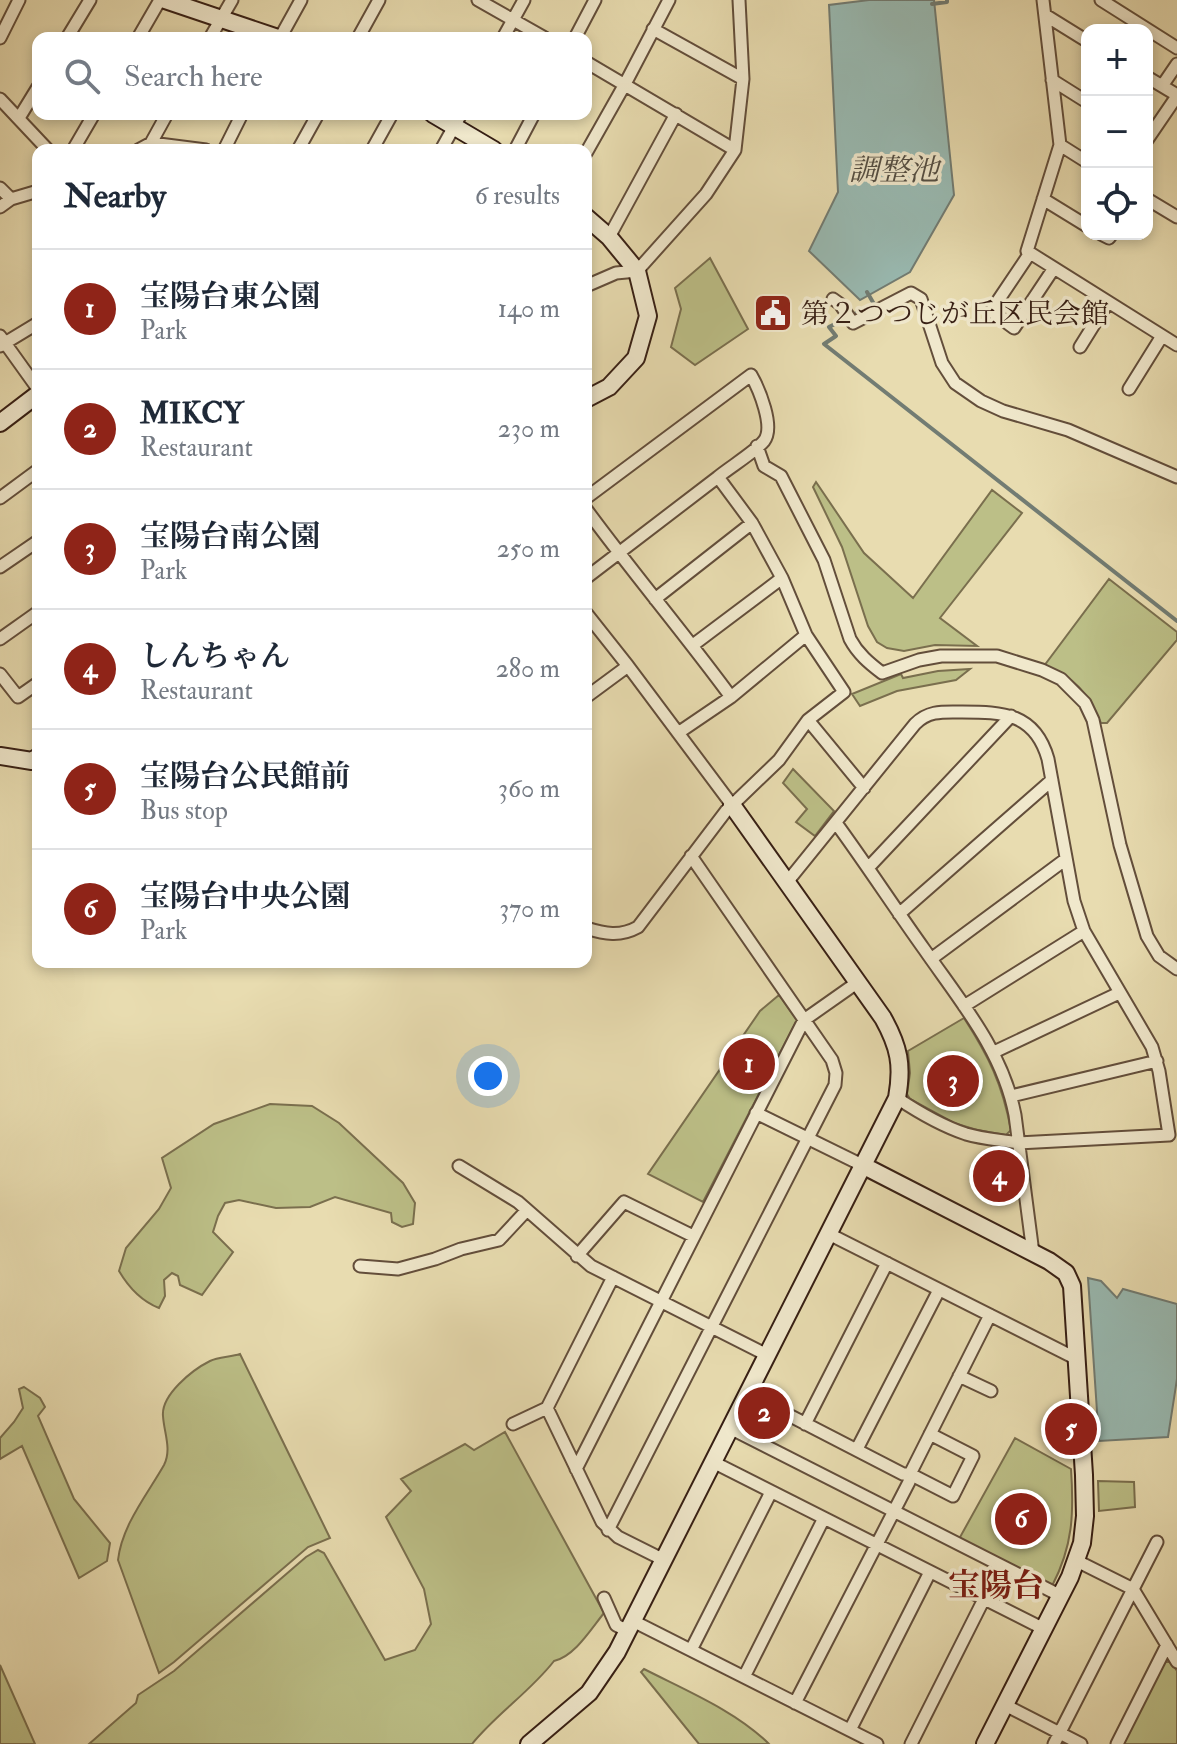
<!DOCTYPE html>
<html lang="en">
<head>
<meta charset="utf-8">
<style>
	body { margin:0; font-family:"IM FELL Double Pica","Noto Serif JP",serif; background:#f6f6f7; color:#1f2937 }
	.controls { position:absolute; right:24px; top:24px; display:grid; overflow:hidden; border-radius:16px; box-shadow:0 4px 12px #0003 }
	.controls button { width:72px; height:72px; display:grid; place-items:center; padding:0; border:0; border-bottom:2px solid #e0e1e3; background:#fff; color:#1f2937; font:40px sans-serif }
	.you { position:absolute; left:488px; top:1076px; width:28px; height:28px; margin:-20px; border:6px solid #fff; border-radius:50%; background:#1a73e8; box-shadow:0 0 0 12px #1a73e833 }
	.badge { display:grid; place-items:center; width:52px; height:52px; border-radius:50%; background:#8f2418; color:#fff; font-size:26px; font-weight:700 }
	.pin { position:absolute; translate:-50% -50%; border:4px solid #fff; box-shadow:0 2px 8px #0006 }
	.list { margin:0; padding:0; list-style:none }
	h2 { display:flex; justify-content:space-between; align-items:center; height:104px; margin:0; padding:0 32px; font-size:34px }
	h2 small { font-size:26px; font-weight:400; color:#747a83 }
	.list li { display:grid; grid-template-columns:52px 1fr auto; gap:24px; align-items:center; box-sizing:border-box; height:120px; padding:0 32px; border-top:2px solid #e0e1e3 }
	.list b { display:block; font-size:30px; white-space:nowrap }
	.list p { margin:0; font-size:26px; white-space:nowrap; color:#747a83 }
	.list em { font-size:26px; font-style:normal; color:#747a83 }
	.icon { flex:none; width:44px; height:44px; fill:none; stroke:currentColor; stroke-width:2; stroke-linecap:round; stroke-linejoin:round }
	.map { position:relative; flex:none; width:1177px; height:1744px; overflow:hidden }
	.search { position:absolute; background:#fff; box-shadow:0 4px 12px #0003; left:32px; top:32px; width:560px; height:88px; display:flex; align-items:center; gap:20px; box-sizing:border-box; padding:0 28px; border-radius:16px; color:#747a83; font-size:30px }
	.panel { position:absolute; background:#fff; box-shadow:0 4px 12px #0003; left:32px; top:144px; width:560px; height:824px; border-radius:16px }
	.map>svg:first-child { display:block }
	.green { fill:#bcbf87; stroke:#7a6f4e; stroke-width:2 }
	.water { fill:#99bab2; stroke:#727c73; stroke-width:2 }
	.lines { fill:none; stroke-linecap:round; stroke-linejoin:round }
	.stream { stroke:#727c73; stroke-width:4 }
	.street-casing { stroke:#634e3b; stroke-width:15 }
	.secondary-casing { stroke:#371f14; stroke-width:20 }
	.street { stroke:#f0e8cc; stroke-width:11 }
	.secondary { stroke:#f0e8cc; stroke-width:16 }
	.labels { text-anchor:middle; stroke-width:7; stroke-linejoin:round; paint-order:stroke }
	.poi-label { font-size:28px; fill:#371f14; stroke:#f0e8cc; text-anchor:start }
	.water-label { font-size:30px; font-style:italic; fill:#544e43; stroke:#f0e8cc }
	.quarter-label { font-size:32px; font-weight:bold; fill:#7a1f14; stroke:#f0e8cc }
</style>
</head>
<body>
<div class="map">
<svg width="1177" height="1744" viewBox="0 0 1177 1744">
	<rect width="100%" height="100%" fill="#e8dcb0"/>
	<filter id="stains"><feTurbulence type="fractalNoise" baseFrequency=".0025" numOctaves="4"/><feColorMatrix values="0 0 0 0 .2 0 0 0 0 .09 0 0 0 0 .02 0 0 0 .5 -.17"/></filter>
	<radialGradient id="worn" r=".72"><stop offset=".6" stop-color="#630" stop-opacity="0"/><stop offset="1" stop-color="#630" stop-opacity=".3"/></radialGradient>
	<path class="green" d="M710,258L748,329L695,365L671,347L681,309L675,288Z
		M816,482L864,553L913,598L992,490L1022,513L940,618L977,646L935,645L904,651L887,648L877,642L868,626L842,547L813,487Z
		M1109,579L1177,632V640L1107,723H1101C1087,692 1076,678 1044,666Z
		M970,669L956,680L897,691L860,706L852,694L901,674L903,678L938,671Z
		M793,769L834,811L815,836L796,822L807,809L783,783Z
		M779,995L797,1020L703,1202L648,1174L760,1011Z
		M964,1018C989,1057 1002,1083 1011,1130L1006,1135L977,1130L954,1123L910,1099L907,1094L910,1073L908,1051Z
		M270,1104L312,1106L339,1123L403,1183L415,1203L413,1224L402,1227L392,1222L391,1213L335,1197L310,1207L276,1208L239,1200L225,1203L218,1216L213,1232L233,1252L202,1295L180,1285L178,1276L172,1273L164,1280L165,1296L159,1308C141,1301 129,1288 119,1271L126,1248L159,1209L171,1188L162,1158L214,1124Z
		M240,1354L330,1538L308,1547L174,1662L159,1673L118,1560C122,1525 147,1495 164,1465C172,1449 164,1433 163,1416C161,1395 192,1370 210,1361C218,1357 231,1357 240,1354Z
		M24,1387L40,1398L45,1407L38,1416L74,1499L110,1543L107,1561L79,1578L22,1446L0,1459V1438L14,1422L23,1408L19,1389Z
		M505,1432L604,1613C591,1629 575,1656 554,1661C530,1692 496,1714 472,1744H89L136,1703L138,1695L174,1671L306,1557L318,1550L324,1553L385,1660L415,1650L431,1624L424,1589L386,1517L411,1491L401,1479L465,1444L474,1450Z
		M1015,1438L1071,1469C1074,1513 1073,1546 1052,1586L959,1539Z
		M1098,1481L1134,1482L1135,1507L1099,1511Z
		M1165,1662H1171L1177,1671V1744H1123Z
		M0,1665L35,1744H0Z
		M644,1669C685,1690 736,1711 769,1744H699L641,1672Z"/>
	<path class="water" d="M869,0H934L954,195L910,272L860,300L809,251L838,192L829,5Z
		M1088,1278L1101,1281L1117,1298L1123,1289L1177,1304V1379L1168,1437L1099,1441Z"/>
	<g class="lines">
		<path class="stream" d="M932,4L947,2V0
			M867,292L874,304L829,327L836,336L824,344L1177,621"/>
		<defs>
			<path id="street" d="M478,0L545,38
				M1043,0L1060,145L1027,251L1177,345
				M1101,0L1177,48
				M1045,15L1087,41
				M653,29L743,79
				M0,38L19,0
				M67,38L90,0
				M138,38L160,0
				M210,38L232,0
				M280,38L301,0
				M358,38L379,0
				M503,38L524,0
				M575,38L595,0
				M586,62L735,150
				M1147,77L1177,95
				M1052,80L1087,102
				M1162,86L1177,64
				M0,99L48,150
				M19,118L38,87
				M1147,140L1177,96
				M151,143L167,114
				M1060,145L1087,162
				M73,150L94,114
				M138,150L151,143L206,150
				M224,150L242,114
				M298,150L318,114
				M372,150L392,114
				M441,150L461,114
				M515,150L534,114
				M586,153L625,84L669,0
				M0,188L11,199
				M1043,199L1087,226
				M1147,199L1177,217
				M0,207L11,199L38,191
				M1101,234L1109,238L1112,234
				M609,237L676,114
				M1030,253L991,311L1014,328L1054,268
				M586,286L616,273L637,271L706,194L735,150L743,79L739,0
				M833,299L840,304L853,323L911,293L921,299L942,363L955,383L981,401L1003,411L1068,430L1177,477
				M0,336L38,389
				M0,346L38,323
				M1080,347L1108,302
				M1129,389L1162,336
				M757,446L764,466L781,476L824,560L850,639C858,654 869,663 882,673L919,660L941,656H997L1042,670L1061,679L1085,703L1093,720L1120,845L1147,936L1159,956L1177,969
				M0,498L38,470
				M586,498L751,375C759,389 775,427 764,441C755,452 730,467 718,477L752,523L782,578L806,635L844,692L808,720L779,760L726,811L638,927C620,937 605,934 586,928
				M586,509C633,573 684,633 731,697
				M0,567L38,541
				M586,578L718,477
				M655,599L752,523
				M586,613L628,666L732,805
				M0,639L38,612
				M693,645L782,578
				M0,674L18,697L38,683
				M586,697L628,666
				M808,720L864,788
				M678,733L731,697L806,635
				M836,823C866,864 894,907 924,949C960,1001 1003,1051 1015,1115L1033,1253
				M868,868L1011,716
				M788,881L915,724C929,710 944,712 962,712C1003,712 1035,713 1048,759L1074,901L1084,931L1152,1047L1159,1071L1169,1135L1018,1143C1001,1140 983,1139 966,1134C942,1126 918,1112 897,1098
				M899,914L1052,780
				M931,959L1066,859
				M964,1006L1084,931
				M994,1052L1119,993
				M1011,1096L1157,1061
				M756,1113L864,1166
				M459,1166L518,1202L591,1266L767,1355
				M829,1234L1077,1359
				M577,1256L624,1202L693,1236
				M360,1266L398,1269L435,1259L461,1249L499,1240L527,1210
				M959,1376L991,1391
				M748,1394L903,1474H910L953,1496L973,1456L930,1434
				M547,1408L602,1522L618,1537L664,1560
				M513,1424L547,1408L613,1277
				M805,1424L887,1263
				M730,1428L1061,1596
				M857,1449L939,1290
				M713,1462L1044,1629
				M576,1469L804,1020L858,982
				M608,1530L835,1085L836,1073L832,1060L691,856
				M1077,1561L1133,1589L1177,1662
				M604,1598L616,1625L628,1631
				M633,1621L877,1744
				M691,1650L771,1492
				M744,1677L824,1518
				M795,1703L909,1482L910,1474L990,1315
				M1005,1705L1081,1744
				M850,1730L930,1572
				M911,1744L984,1599
				M1054,1744L1157,1542
				M1117,1744L1167,1645"/>
			<path id="secondary" d="M165,0L278,38
				M433,114L494,150
				M586,217L609,237L637,271L648,316L636,358L609,387L586,399
				M0,423L38,394
				M0,756L32,761L38,757
				M864,1166L1049,1261L1066,1273L1072,1286L1084,1475L1085,1516L1082,1543L1070,1577L985,1744
				M529,1744L589,1693L617,1652L897,1098C903,1065 899,1047 883,1018L732,805"/>
		</defs>
		<use href="#street" class="street-casing"/>
		<use href="#secondary" class="secondary-casing"/>
		<use href="#street" class="street"/>
		<use href="#secondary" class="secondary"/>
	</g>
	<defs>
		<symbol id="civic-square" viewBox="-11 -11 22 22"><rect x="-9" y="-9" width="18" height="18" rx="4" fill="#8f2418" stroke="#f0e8cc"/><path d="M-.6-6.5H3V-4.5H.6V-3L4-1V1h2V6H-6V1h2V-1L-.6-3ZM-1.2 2.5V6h2.4V2.5Z" fill="#fff"/></symbol>
	</defs>
	<g fill-rule="evenodd">
		<use href="#civic-square" x="751" y="291" width="44" height="44"/>
	</g>
	<g class="labels">
		<g class="poi-label">
			<text x="801" y="323">第２つつじが丘区民会館</text>
		</g>
		<g class="water-label">
			<text x="894" y="180">調整池</text>
		</g>
		<g class="quarter-label">
			<text x="996" y="1596">宝陽台</text>
		</g>
	</g>
	<rect width="100%" height="100%" filter="url(#stains)"/>
	<rect width="100%" height="100%" fill="url(#worn)"/>
</svg>
<div class="controls">
<button>+</button>
<button>−</button>
<button><svg class="icon" aria-label="locate" viewBox="0 0 24 24"><circle cx="12" cy="12" r="6"/><path d="M12 2v4M12 18v4M2 12h4M18 12h4"/></svg></button>
</div>
<div class="you"></div>
<div class="pin badge" style="left:749px;top:1064px">1</div>
<div class="pin badge" style="left:764px;top:1413px">2</div>
<div class="pin badge" style="left:953px;top:1081px">3</div>
<div class="pin badge" style="left:999px;top:1176px">4</div>
<div class="pin badge" style="left:1071px;top:1429px">5</div>
<div class="pin badge" style="left:1021px;top:1519px">6</div>
<div class="search"><svg class="icon" aria-label="search" viewBox="0 0 24 24"><circle cx="10" cy="10" r="6"/><path d="M15 15l6 6"/></svg>Search here</div>
<section class="panel">
<h2>Nearby<small>6 results</small></h2>
<ul class="list">
<li><span class="badge">1</span><div><b>宝陽台東公園</b><p>Park</p></div><em>140 m</em></li>
<li><span class="badge">2</span><div><b>MIKCY</b><p>Restaurant</p></div><em>230 m</em></li>
<li><span class="badge">3</span><div><b>宝陽台南公園</b><p>Park</p></div><em>250 m</em></li>
<li><span class="badge">4</span><div><b>しんちゃん</b><p>Restaurant</p></div><em>280 m</em></li>
<li><span class="badge">5</span><div><b>宝陽台公民館前</b><p>Bus stop</p></div><em>360 m</em></li>
<li><span class="badge">6</span><div><b>宝陽台中央公園</b><p>Park</p></div><em>370 m</em></li>
</ul>
</section>
</div>
</body>
</html>
